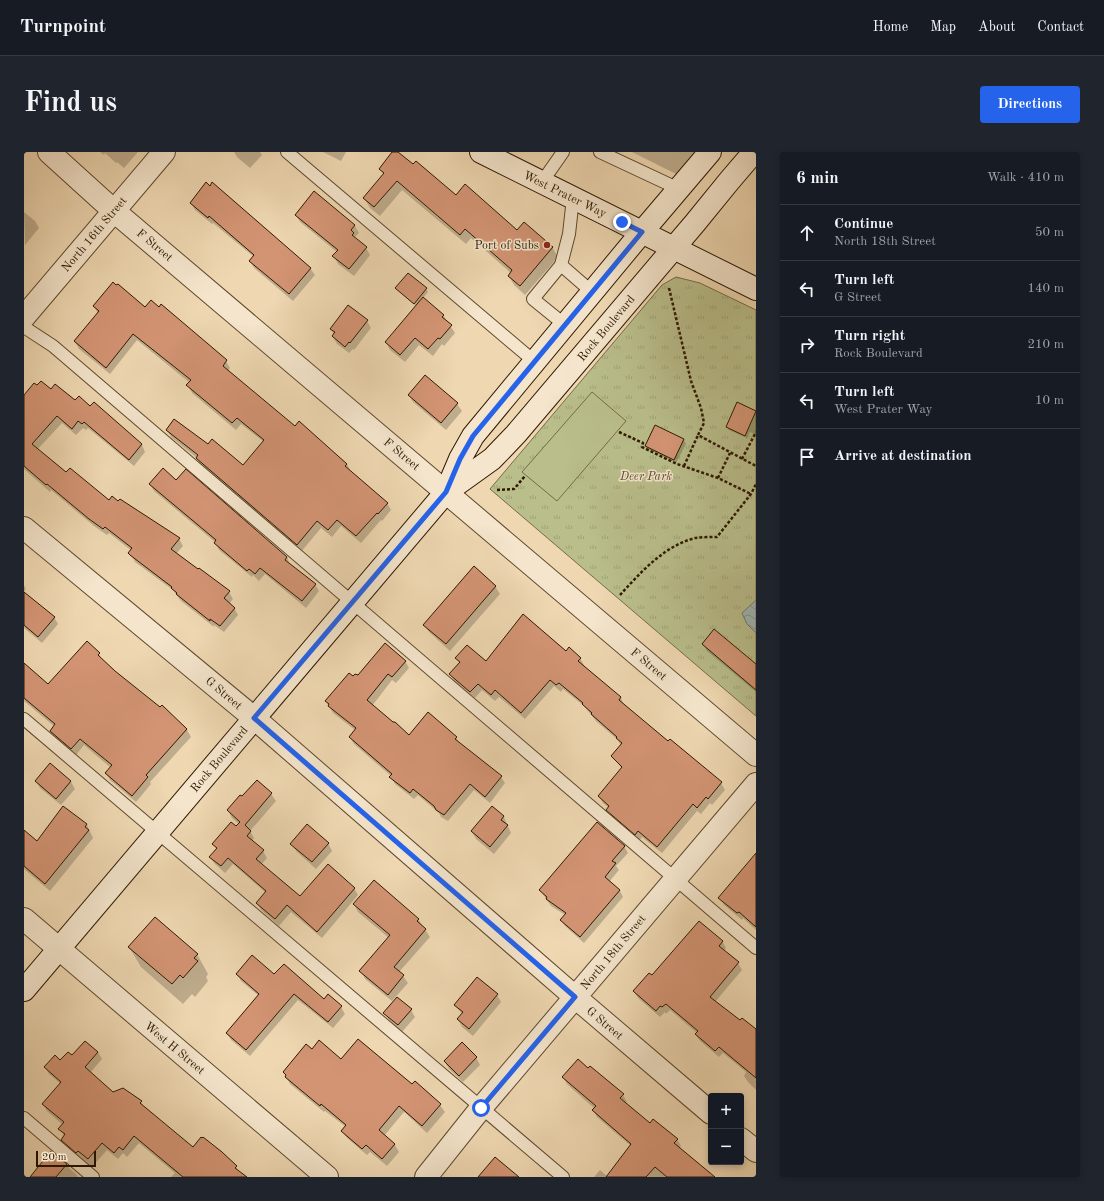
<!DOCTYPE html>
<html lang="en">
<head>
<meta charset="utf-8">
<style>
	body { margin:0; font-family:"Old Standard TT",serif; background:#20242c; color:#f1f3f6 }
	.controls { position:absolute; right:12px; bottom:12px; display:grid; overflow:hidden; border-radius:4px; box-shadow:0 2px 6px #0003 }
	.controls button { width:36px; height:36px; display:grid; place-items:center; padding:0; border:0; border-bottom:1px solid #363941; background:#171b24; color:#f1f3f6; font:20px sans-serif }
	.scale { position:absolute; left:12px; bottom:10px; width:60px; box-sizing:border-box; padding-left:4px; border:2px solid #2e1900; border-top:0; font-size:11px; line-height:14px; white-space:nowrap; color:#2e1900; -webkit-text-stroke:3px #f4e5cc; paint-order:stroke }
	.stop { position:absolute; width:12px; height:12px; margin:-9px; border:3px solid #2563eb; border-radius:50%; background:#fff }
	.stop.end { background:#2563eb; border-color:#fff; box-shadow:0 1px 4px #0008 }
	.list { margin:0; padding:0; list-style:none }
	h2 { display:flex; justify-content:space-between; align-items:center; height:52px; margin:0; padding:0 16px; font-size:17px }
	h2 small { font-size:13px; font-weight:400; color:#9ea1a6 }
	.list li { display:grid; grid-template-columns:26px 1fr auto; gap:12px; align-items:center; box-sizing:border-box; height:56px; padding:0 16px; border-top:1px solid #363941 }
	.list b { display:block; font-size:15px; white-space:nowrap }
	.list p { margin:0; font-size:13px; white-space:nowrap; color:#9ea1a6 }
	.list em { font-size:13px; font-style:normal; color:#9ea1a6 }
	.icon { flex:none; width:22px; height:22px; fill:none; stroke:currentColor; stroke-width:2; stroke-linecap:round; stroke-linejoin:round }
	.map { position:relative; flex:none; width:732px; height:1025px; overflow:hidden; border-radius:4px }
	header { display:flex; align-items:center; gap:24px; box-sizing:border-box; height:56px; padding:0 20px; background:#171b24; border-bottom:1px solid #363941 }
	header strong { font-size:19px }
	nav { display:flex; gap:22px; margin-inline-start:auto; font-size:14px }
	.intro { display:flex; align-items:center; justify-content:space-between; box-sizing:border-box; height:96px; padding:0 24px }
	h1 { margin:0; font-size:28px }
	.button { padding:10px 18px; border-radius:4px; background:#2563eb; color:#fff; font-size:14px; font-weight:700 }
	main { display:flex; gap:24px; padding:0 24px }
	aside { flex:1; background:#171b24; border-radius:4px; box-shadow:0 2px 6px #0003 }
	.map>svg:first-child { display:block }
	.grass { fill:url(#grass-tufts); stroke:#746c46 }
	.pitch { fill:#b9be8b; stroke:#746c46 }
	.water { fill:url(#water-waves); stroke:#71786d }
	.shadow { fill:#0003 }
	.building { fill:#d39474; stroke:#2e1900 }
	.lines { fill:none; stroke-linecap:round; stroke-linejoin:round }
	.lane-casing { stroke:#5e482c; stroke-width:14 }
	.street-casing { stroke:#5e482c; stroke-width:24 }
	.secondary-casing { stroke:#2e1900; stroke-width:24 }
	.path { stroke:#2e1900; stroke-width:2.5; stroke-dasharray:3 2; stroke-linecap:butt }
	.lane { stroke:#f4e5cc; stroke-width:12 }
	.street { stroke:#f4e5cc; stroke-width:22 }
	.secondary { stroke:#f4e5cc; stroke-width:22 }
	.route { stroke:#2563eb; stroke-width:5 }
	.poi-dot { fill:#8f2418; stroke:#f4e5cc; stroke-width:1.5 }
	.labels { text-anchor:middle; stroke-width:3; stroke-linejoin:round; paint-order:stroke }
	.street-label { font-size:12px; fill:#2e1900; stroke:#f4e5cc }
	.poi-label { font-size:12px; fill:#2e1900; stroke:#f4e5cc; text-anchor:end }
	.park-label { font-size:12px; font-style:italic; fill:#584b2a; stroke:#f4e5cc }
</style>
</head>
<body>
<header>
<strong>Turnpoint</strong>
<nav><a>Home</a><a>Map</a><a>About</a><a>Contact</a></nav>
</header>
<div class="intro"><h1>Find us</h1><a class="button">Directions</a></div>
<main>
<div class="map">
<svg width="732" height="1025" viewBox="0 0 732 1025">
	<defs>
		<pattern id="grass-tufts" width="24" height="20" patternUnits="userSpaceOnUse"><rect width="24" height="20" fill="#b9be8b"/><path d="M3 7l-1-3M5 7V3M7 7l1-3M15 17l-1-3M17 17v-4M19 17l1-3" fill="none" stroke="#9fa376"/></pattern>
		<pattern id="water-waves" width="16" height="10" patternUnits="userSpaceOnUse"><rect width="16" height="10" fill="#9eb7b6"/><path d="M0 5q4-4 8 0t8 0" fill="none" stroke="#819492"/></pattern>
	</defs>
	<rect width="100%" height="100%" fill="#eed7b1"/>
	<filter id="stains"><feTurbulence type="fractalNoise" baseFrequency=".005" numOctaves="4"/><feColorMatrix values="0 0 0 0 .2 0 0 0 0 .09 0 0 0 0 .02 0 0 0 .5 -.17"/></filter>
	<radialGradient id="worn" r=".72"><stop offset=".6" stop-color="#630" stop-opacity="0"/><stop offset="1" stop-color="#630" stop-opacity=".3"/></radialGradient>
	<path class="grass" d="M652,125L676,131L732,158V564L466,337L638,133Z"/>
	<path class="pitch" d="M568,240L602,269L533,349L498,320Z"/>
	<path class="water" d="M732,448V481L723,472L718,461Z"/>
	<path class="shadow" d="M76,0H114L100,16L93,10L92,11L81,1L80,3Z
		M210,0H236L238,3L226,16L213,5Z
		M299,0H322L317,9Z
		M370,0H373L432,44L493,79L528,95L534,105L501,143L490,133L485,124L487,121L447,86L442,92L378,38L356,64L346,56L340,46L360,23L356,17Z
		M608,0H673L658,25Z
		M290,41L331,74L335,81L331,85L333,88L342,96L346,103L330,124L314,112L310,104L313,100L276,70L272,63Z
		M167,51L286,116L291,123L269,149L230,116L226,109L230,105L189,71L188,72L171,58Z
		M0,60L11,69L15,76L1,93Z
		M372,136L402,137L404,140L399,146L419,163L431,181L420,194L418,192L409,204L395,193L381,210L366,198L362,190L392,154L374,139Z
		M70,154L121,156L202,209L206,216L204,219L271,275L275,271L323,312L327,320L363,351L367,358L358,369L357,368L337,391L317,374L308,385L297,376L277,400L177,313L173,306L147,285L143,278L184,293L219,315L240,290L217,272L212,278L168,241L164,233L166,231L113,188L86,222L55,197L51,190L74,162Z
		M343,169L347,176L330,198L329,197L325,201L313,192L309,185L310,183L307,177Z
		M401,224L433,252L438,259L422,278L389,250L385,243Z
		M27,238L67,255L70,251L118,293L121,300L110,314L64,276L62,278L59,276L52,283L38,271L13,298L42,321L85,349L94,350L96,348L155,387L159,394L152,402L205,440L209,447L205,452L210,456L214,463L200,480L190,473V475L157,449L149,438L111,410L106,401L108,399L85,381L83,383L70,374L27,338L26,340L0,317V250Z
		M714,251L732,260V283L726,280L723,286L705,278L703,274Z
		M631,274L660,288L662,292L652,311L624,297L622,294Z
		M152,330L263,405L266,413L291,432L295,439L282,456L241,422L235,429L229,423L228,425L195,398L191,390L130,339L126,332Z
		M0,433L2,437L0,440Z
		M471,434L476,442L426,499L405,480L400,473Z
		M0,441L30,465L34,472L18,491L0,476Z
		M679,492L732,514V540L683,499Z
		M542,500L556,506L560,513L559,514L597,546L600,553L644,590L697,631L701,638L688,653L686,651L677,662L673,659L638,701L618,685L615,689L588,665L584,658L585,656L579,651L575,644L598,617L589,604L597,594L594,588L572,569L560,554L539,537L537,540L530,534L501,567L475,545L471,549L458,538L451,546L430,529L426,522L436,512L433,507L462,510Z
		M75,502L78,509L136,557L138,554L163,578L167,585L126,630L127,632L112,650L86,628L82,621L87,616L60,593L52,603L31,586L27,579L31,575L0,549V514L24,533Z
		M381,509L385,516L372,531L368,528L348,554L385,584L432,585L436,593L477,625L481,631L466,651L450,638L424,669L417,665L415,661L394,643L390,647L371,632L367,625V624L330,592L326,585L331,578L309,561L302,549L329,525Z
		M26,612L47,630L51,637L37,653L16,636L12,629Z
		M233,629L247,642L252,649L226,679L230,686L228,689L239,699L243,706L237,713L276,745L330,736L334,743L298,786L267,760L255,774L237,758L233,751L242,741L209,712L201,721L191,712L186,705L193,698L190,693L215,672L208,666L204,658L218,646Z
		M468,655L480,665L487,681L470,702L452,687L448,680Z
		M39,656L63,673L69,686L26,739L0,717V683L13,690Z
		M304,691L308,699L292,717L272,699L268,692Z
		M600,694L604,701L592,714L595,718L585,730L596,739L599,745L560,791L541,774L537,768L541,763L527,754L516,738L519,733L540,711Z
		M732,702V778L719,766L718,768L700,753L696,746Z
		M330,752L394,767L406,785L375,820L379,824L384,831L368,849L341,827L337,819L365,786L334,760Z
		M698,789L702,796L700,799L714,811L718,818L691,850L716,870L732,879V938L724,930L720,924L722,920L699,901L695,905L676,889L672,883L673,881L646,858L642,862L641,860L636,865L614,846L610,839L628,824Z
		M105,795L173,802L184,822L182,825L184,829L171,845L168,842L159,852L117,815Z
		M213,822L250,823L300,848L304,843L317,855L321,862L309,876L274,848L226,904L207,888L203,881L235,844L217,829Z
		M473,843L477,850L449,884L438,875L434,867L438,862L431,853Z
		M387,858L391,865L378,880L365,868L361,861Z
		M288,898L388,934L391,930L416,953L421,960L403,981L380,960L360,984L371,993L375,1000L363,1014L346,1000L343,1003L323,986L318,979L322,975L301,959L300,960L266,932L260,920Z
		M74,900L78,907L66,921L89,941L117,950L120,956L169,997L212,1015L215,1020L221,1025H147L151,1021L115,991L103,1005L99,1001L94,1007L83,998L67,1016L42,995L38,988L40,984L36,977L39,973L23,959L19,952L37,932L25,922L21,915L48,905Z
		M452,905L456,913L439,930L425,917L421,910Z
		M566,915L599,943L603,950L601,952L626,972L653,987L657,994L655,997L689,1025H620L607,994L573,965L569,958L571,957L543,932L539,925L565,917Z
		M28,1001L52,1022L54,1025H8Z
		M576,1018L584,1025H570Z"/>
	<path class="building" d="M368,0H374L389,12L392,9L432,43L441,32L493,78L500,70L529,95L496,134L484,124L488,118L441,77L436,83L373,29L350,55L339,46L360,21L355,17Z
		M182,30L186,34L188,30L287,116L265,142L225,109L230,103L185,64L184,66L166,51Z
		M290,39L331,73L327,78L330,81L328,83L343,95L325,117L308,104L314,98L271,63Z
		M384,121L403,136L390,152L371,136Z
		M89,130L92,133L94,132L121,155L127,148L135,155L137,152L203,208L199,214L271,274L275,269L323,312L321,314L364,351L354,362L353,361L332,384L313,368L304,378L293,369L273,393L172,306L174,303L142,278L150,267L184,292L188,287L219,313L240,288L213,266L208,271L162,233L167,228L109,182L82,216L50,189L75,159L69,154Z
		M399,145L420,163L418,165L428,173L416,187L414,186L404,197L391,186L376,203L361,190Z
		M324,153L344,168L326,191L325,190L321,195L308,184L311,180L306,177Z
		M401,223L434,251L417,271L384,243Z
		M17,229L27,237L31,232L51,248L55,244L66,254L70,250L118,292L105,308L60,270L58,272L54,269L48,277L33,264L8,292L42,320L46,316L85,348L88,344L94,349L96,347L156,386L147,397L174,417L175,416L206,439L200,446L211,456L196,474L186,467V469L152,442L153,441L147,436L148,435L106,403L104,401L108,396L81,375L79,377L65,367L23,332L22,333L0,314V243L10,231L13,233Z
		M713,250L732,259L721,284L702,275Z
		M631,273L660,287L650,308L621,294Z
		M139,316L152,328L162,317L263,405L261,408L292,432L278,449L236,416L231,422L225,417L223,419L190,391L192,388L125,332Z
		M450,414L472,434L422,492L399,473Z
		M0,440L31,465L14,485L0,473Z
		M499,462L542,499L545,495L557,506L554,509L597,545L595,548L644,589L646,587L698,630L684,647L682,645L673,656L669,652L633,695L614,679L611,683L582,658L585,654L574,644L598,615L587,604L598,591L592,586L593,585L567,562L568,561L558,552L559,551L535,531L532,533L526,528L497,561L471,538L467,543L454,532L446,540L425,522L436,510L431,506L443,493L462,509Z
		M690,477L732,512V538L678,492Z
		M63,489L76,501L74,503L91,519L136,555L138,553L163,577L122,623L124,625L108,644L81,621L88,613L56,587L47,597L26,579L31,572L0,546V511L24,532Z
		M361,491L382,509L368,525L364,522L343,548L369,570H371L385,583L404,560L433,585L431,587L478,624L461,645L446,632L420,663L412,658L410,654L389,637L386,641L365,625L368,622L325,585L332,576L304,554L305,552L301,549L325,521L329,524L331,522L334,523Z
		M26,611L47,629L32,647L11,629Z
		M233,628L248,641L221,673L227,679L223,684L240,698L232,707L276,744L304,712L331,736L293,780L263,753L251,767L232,751L242,739L204,706L197,714L185,705L193,696L188,692L207,670L212,674L216,670L203,658L216,643L218,644Z
		M39,654L63,672L61,675L65,678L21,732L0,714V678L13,689Z
		M468,654L480,664L477,668L484,673L466,695L447,679Z
		M573,670L601,694L588,709L592,711L581,725L596,738L556,785L536,768L542,761L522,747L523,745L515,738Z
		M283,672L305,691L288,710L266,692Z
		M732,701V775L715,760L713,761L694,746Z
		M350,728L395,767L393,769L402,777L370,815L380,823L364,843L335,819L366,783L329,752Z
		M131,765L174,802L170,806L174,809L159,826L156,823L148,832L104,795Z
		M675,769L699,789L695,794L715,810L686,845L716,868L718,866L732,877V926L695,895L691,899L671,882L674,879L642,852L638,855L636,854L632,859L609,839L625,821L628,823Z
		M228,803L250,822L260,812L300,847L304,842L318,854L304,870L270,842L222,898L202,881L235,842L212,822Z
		M453,825L474,842L445,877L433,867L439,860L430,853Z
		M373,845L388,857L374,873L359,861Z
		M334,887L388,932L391,929L417,952L398,974L375,954L355,978L371,992L358,1007L342,993L338,997L317,979L322,973L297,952L296,954L261,925L262,923L259,920L282,892L288,897L295,888L317,907Z
		M61,889L74,900L61,915L89,940L99,936L118,949L116,951L169,995L177,985L178,986L179,985L198,1000L213,1014L211,1016L223,1025H159L110,984L99,998L95,995L90,1001L78,991L64,1007L54,999L52,1001L37,988L41,982L34,977L40,970L18,952L37,930L20,915L31,903L36,908L44,900L48,903Z
		M438,890L453,905L435,924L420,909Z
		M554,907L564,916L566,914L600,942L596,946L626,971L629,967L654,987L650,991L691,1025H643L631,1015L622,1025H582L607,992L568,958L572,954L538,925Z
		M27,999L43,1012L32,1025H6Z
		M471,1005L495,1025H454Z"/>
	<g class="lines">
		<defs>
			<path id="lane" d="M263,0L511,210
				M576,0L655,37
				M518,30L539,0
				M549,46L545,82L537,113L568,140
				M537,113L509,147L541,173
				M0,175L29,194L732,796
				M0,567L539,1025
				M0,966L69,1025"/>
			<path id="street" d="M25,0L90,59L732,603
				M0,165L140,0
				M0,376L230,566L551,845L687,961
				M0,767L303,1025
				M717,987L732,999
				M402,1025L457,956L732,632"/>
			<path id="secondary" d="M457,0L732,137
				M422,340L436,307L449,284L618,80L686,0
				M0,838L422,340L468,307L492,282L671,71L706,28L730,0"/>
		</defs>
		<use href="#lane" class="lane-casing"/>
		<use href="#street" class="street-casing"/>
		<use href="#secondary" class="secondary-casing"/>
		<path class="path" d="M645,136L667,229L677,256L680,271L674,283L732,314
			M595,280L619,291L618,295L653,312L694,326L727,342
			M718,307L732,280
			M660,314L674,283
			M694,326L706,301
			M473,338L490,337L501,324
			M596,443C617,420 640,394 671,386C678,385 686,385 693,385L727,342L732,332"/>
		<use href="#lane" class="lane"/>
		<use href="#street" class="street"/>
		<use href="#secondary" class="secondary"/>
	</g>
	<g class="lines">
		<path class="route" d="M457,956L551,845L230,566L422,340L436,307L449,284L618,80L598,70"/>
	</g>
	<circle class="poi-dot" cx="523" cy="93" r="4"/>
	<g class="labels">
		<g class="street-label">
			<text transform="translate(541 42) rotate(26)" y="4">West Prater Way</text>
			<text transform="translate(70 82) rotate(-50)" y="4">North 16th Street</text>
			<text transform="translate(131 93) rotate(40)" y="4">F Street</text>
			<text transform="translate(582 176) rotate(-50)" y="4">Rock Boulevard</text>
			<text transform="translate(378 302) rotate(40)" y="4">F Street</text>
			<text transform="translate(625 512) rotate(40)" y="4">F Street</text>
			<text transform="translate(200 541) rotate(40)" y="4">G Street</text>
			<text transform="translate(195 607) rotate(-50)" y="4">Rock Boulevard</text>
			<text transform="translate(589 800) rotate(-50)" y="4">North 18th Street</text>
			<text transform="translate(581 871) rotate(40)" y="4">G Street</text>
			<text transform="translate(151 896) rotate(40)" y="4">West H Street</text>
		</g>
		<g class="poi-label">
			<text x="515" y="97">Port of Subs</text>
		</g>
		<g class="park-label">
			<text x="622" y="328">Deer Park</text>
		</g>
	</g>
	<rect width="100%" height="100%" filter="url(#stains)"/>
	<rect width="100%" height="100%" fill="url(#worn)"/>
</svg>
<div class="controls">
<button>+</button>
<button>−</button>
</div>
<div class="scale">20 m</div>
<div class="stop" style="left:457px;top:956px"></div>
<div class="stop end" style="left:598px;top:70px"></div>
</div>
<aside>
<h2>6 min<small>Walk · 410 m</small></h2>
<ul class="list">
<li><svg class="icon" aria-label="ahead" viewBox="0 0 24 24"><path d="M12 20V5M6 11l6-6 6 6"/></svg><div><b>Continue</b><p>North 18th Street</p></div><em>50 m</em></li>
<li><svg class="icon" aria-label="left" viewBox="0 0 24 24"><path d="M17 20v-9H6M10 6l-5 5 5 5"/></svg><div><b>Turn left</b><p>G Street</p></div><em>140 m</em></li>
<li><svg class="icon" aria-label="right" viewBox="0 0 24 24"><path d="M7 20v-9h11M14 6l5 5-5 5"/></svg><div><b>Turn right</b><p>Rock Boulevard</p></div><em>210 m</em></li>
<li><svg class="icon" aria-label="left" viewBox="0 0 24 24"><path d="M17 20v-9H6M10 6l-5 5 5 5"/></svg><div><b>Turn left</b><p>West Prater Way</p></div><em>10 m</em></li>
<li><svg class="icon" aria-label="arrive" viewBox="0 0 24 24"><path d="M6 21V4h12l-3 4 3 4H6"/></svg><div><b>Arrive at destination</b></div></li>
</ul>
</aside>
</main>
</body>
</html>
